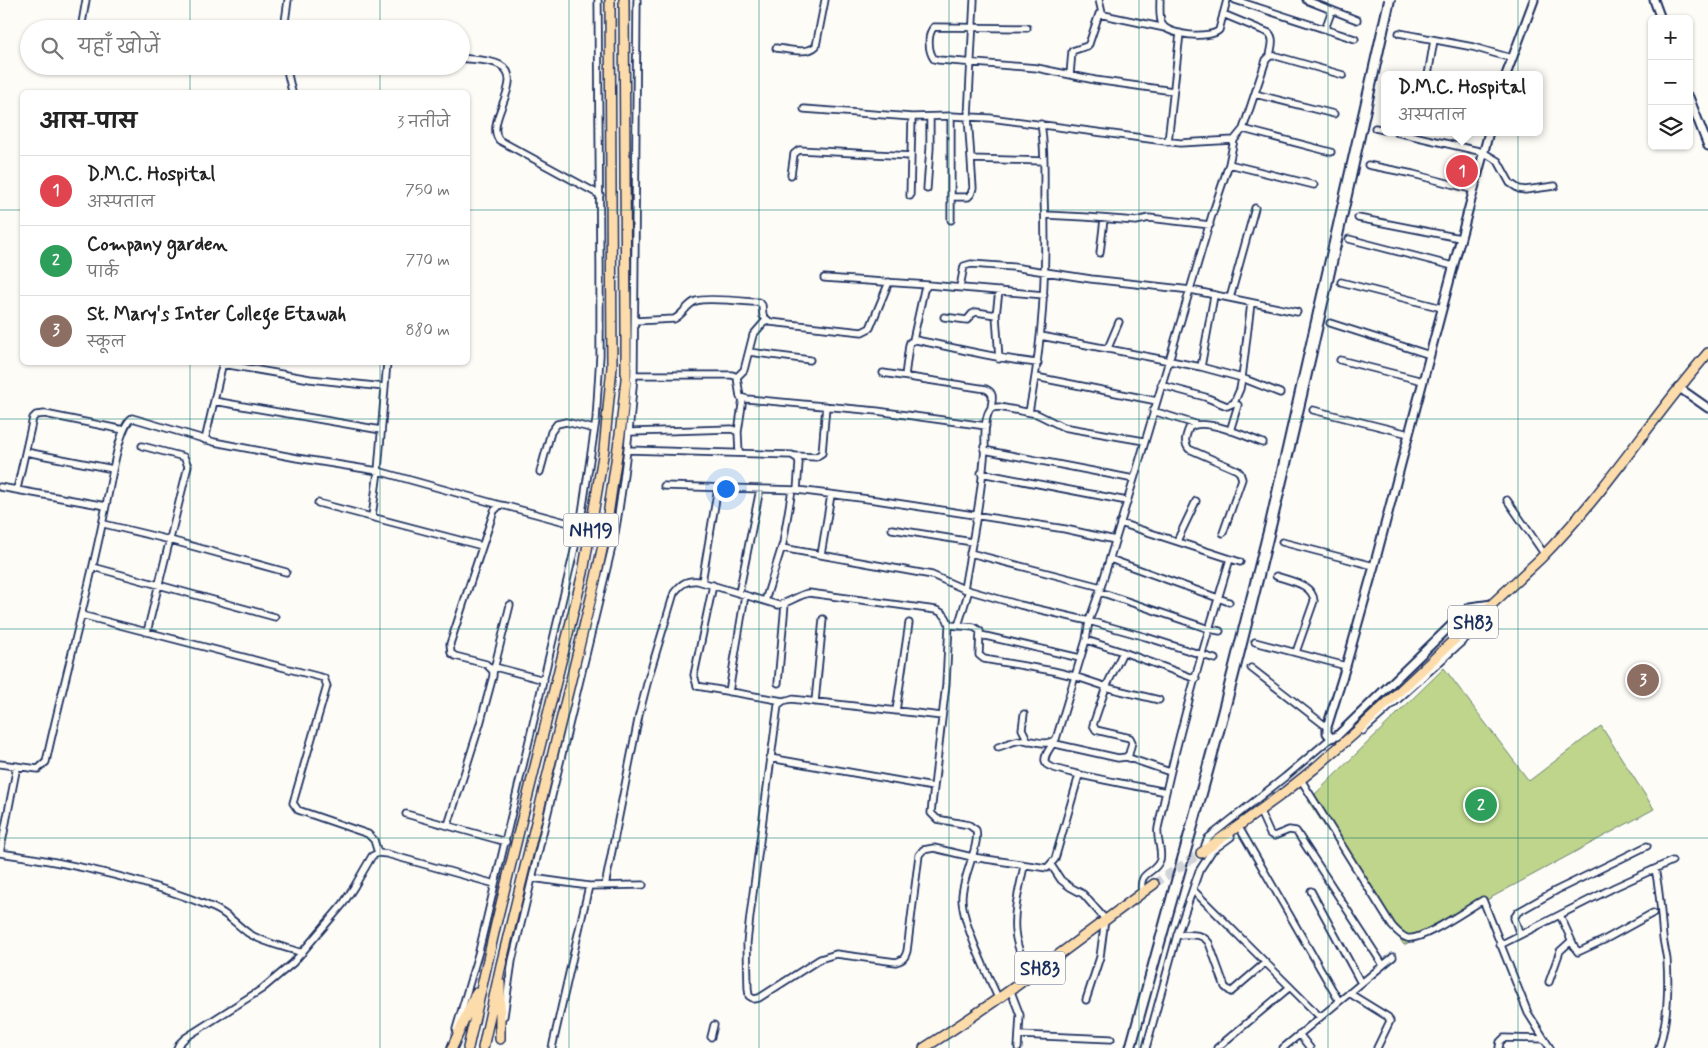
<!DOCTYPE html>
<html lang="hi">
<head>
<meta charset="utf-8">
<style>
	body { margin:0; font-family:Mynerve,"Playpen Sans Deva",sans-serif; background:#f2f2f2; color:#222 }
	.controls { position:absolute; right:15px; top:15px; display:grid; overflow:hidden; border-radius:8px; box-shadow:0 1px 4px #0004 }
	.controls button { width:45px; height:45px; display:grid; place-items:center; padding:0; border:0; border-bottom:1px solid #e0e0e0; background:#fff; color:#222; font:25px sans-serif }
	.you { position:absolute; left:725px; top:488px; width:18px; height:18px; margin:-12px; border:4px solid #fff; border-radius:50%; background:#1a73e8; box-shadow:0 0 0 8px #1a73e833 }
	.badge { display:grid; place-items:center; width:32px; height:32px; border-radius:50%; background:#1b2f5e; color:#fff; font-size:16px; font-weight:700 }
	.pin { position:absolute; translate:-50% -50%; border:2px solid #fff; box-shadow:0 1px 5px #0006 }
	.popup { position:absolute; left:1381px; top:71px; width:162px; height:65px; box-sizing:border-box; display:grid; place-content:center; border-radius:8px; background:#fff; filter:drop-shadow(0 1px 4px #0005); font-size:16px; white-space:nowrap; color:#767676 }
	.popup b { font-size:19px; color:#222 }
	.popup::after { content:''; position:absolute; left:50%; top:100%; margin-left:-10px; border:10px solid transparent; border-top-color:#fff }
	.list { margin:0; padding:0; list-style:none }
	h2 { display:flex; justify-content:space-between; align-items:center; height:65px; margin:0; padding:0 20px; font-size:21px }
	h2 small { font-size:16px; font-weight:400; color:#767676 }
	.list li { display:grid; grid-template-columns:32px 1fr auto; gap:15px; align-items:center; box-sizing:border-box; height:70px; padding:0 20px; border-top:1px solid #e0e0e0 }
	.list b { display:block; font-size:19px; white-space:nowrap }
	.list p { margin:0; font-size:16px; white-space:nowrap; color:#767676 }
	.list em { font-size:16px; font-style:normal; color:#767676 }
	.icon { flex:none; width:28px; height:28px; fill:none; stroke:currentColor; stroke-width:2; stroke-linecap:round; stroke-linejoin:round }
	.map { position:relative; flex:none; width:1708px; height:1048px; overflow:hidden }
	.search { position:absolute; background:#fff; box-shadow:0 1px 4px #0004; left:20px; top:20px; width:450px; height:55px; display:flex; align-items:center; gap:12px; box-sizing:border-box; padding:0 18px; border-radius:28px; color:#767676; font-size:19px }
	.panel { position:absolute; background:#fff; box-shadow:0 1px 4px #0004; left:20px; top:90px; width:450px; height:275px; border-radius:8px }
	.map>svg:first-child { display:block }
	.green { fill:#bed58b; stroke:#6c8274 }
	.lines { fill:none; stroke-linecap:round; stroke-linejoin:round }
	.primary-tunnel { stroke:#d0d3d8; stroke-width:9; stroke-dasharray:9 4.5; stroke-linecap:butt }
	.minor-casing { stroke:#1b2f5e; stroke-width:9 }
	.tertiary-casing { stroke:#1b2f5e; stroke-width:11 }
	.primary-casing { stroke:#1b2f5e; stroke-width:12 }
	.trunk-casing { stroke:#1b2f5e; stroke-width:12 }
	.minor { stroke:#fdfcf7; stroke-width:5.5 }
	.tertiary { stroke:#fdfcf7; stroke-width:7 }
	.primary { stroke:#fddcac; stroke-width:9 }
	.trunk { stroke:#fddcac; stroke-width:9 }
	.rail { stroke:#1b2f5e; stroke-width:2 }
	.grid { fill:none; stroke:#0f766e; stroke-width:1; stroke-opacity:0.55 }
	.labels { text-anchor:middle; stroke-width:4.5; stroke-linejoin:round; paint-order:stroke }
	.shield { fill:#fdfcf7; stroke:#5f6c8c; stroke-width:1 }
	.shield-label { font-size:19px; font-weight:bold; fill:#1b2f5e }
</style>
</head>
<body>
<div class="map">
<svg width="1708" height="1048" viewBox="0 0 1708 1048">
	<rect width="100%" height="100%" fill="#fdfcf7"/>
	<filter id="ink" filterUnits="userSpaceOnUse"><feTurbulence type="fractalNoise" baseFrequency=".02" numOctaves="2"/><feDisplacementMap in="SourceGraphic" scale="10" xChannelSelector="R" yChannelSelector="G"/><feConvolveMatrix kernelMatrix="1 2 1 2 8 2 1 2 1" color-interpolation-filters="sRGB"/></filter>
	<g filter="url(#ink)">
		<path class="green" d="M1444,668L1529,781L1601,726L1654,809L1404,945L1308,801Z"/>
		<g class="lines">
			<path class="primary-tunnel" d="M1154,884L1201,853"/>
			<defs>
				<path id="minor" d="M1099,0L1102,13
					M1160,0C1160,7 1159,18 1162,24C1168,36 1211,39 1219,30L1227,0
					M1235,0L1355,39
					M1306,0L1357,20
					M1223,14L1269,33C1275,39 1271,48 1270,56
					M1027,28L934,27C927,34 928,51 934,59L939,60L1037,68L1095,80L1173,91
					M81,29L86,0
					M284,29L288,0
					M1325,29L1332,10
					M1399,33L1473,47L1511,58
					M776,48C788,49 807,55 816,46L825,0
					M461,58C473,60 489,59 500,65C527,79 484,121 499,140L600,195
					M286,66L292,92
					M1070,75L1072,51L1087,46L1089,44L1099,14L1165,28
					M1428,75L1434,40
					M1255,94L1334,114
					M804,109L912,117L951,116L990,118L1180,143L1234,140
					M951,116V220
					M1375,128L1384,130
					M1243,129L1331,152
					M1396,132L1483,152L1498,161L1510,183L1519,189L1525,190L1555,186
					M1168,142L1180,33
					M971,159L1044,161
					M1229,164L1314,185
					M1368,165L1413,174L1474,190
					M791,175L794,154L799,150L911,156
					M927,189L930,148V117
					M910,196L912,117
					M952,197H968L971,194L973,188L968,117L974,0
					M1045,215L1085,217L1136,221L1149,218L1210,225
					M1358,218L1460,238
					M1349,239L1453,266
					M1100,253L1104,219
					M824,278L928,285
					M1341,282L1442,308
					M960,287L964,266L971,264L1013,267L1091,279L1191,290L1297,312
					M1230,298L1255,208
					M944,317L967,320L972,314L976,312L996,315
					M635,321L674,319C683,315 687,304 696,301C704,298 741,301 752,302H758L762,305L763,316L770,322L862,332L870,328L889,282
					M1330,323L1430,355
					M1041,336L1201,367L1242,378L1280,393
					M913,340L924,290L928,285L1044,295
					M1108,348L1119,322
					M749,352L810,360
					M999,359L996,315L999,291
					M1340,360L1423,381
					M223,364L310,379L384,387
					M1201,367L1214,296
					M883,373L986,389C995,393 992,399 991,408
					M634,375H732L737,377L740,397L747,399L877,411L986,426
					M905,376L909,345L910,342L916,340C957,348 996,359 1038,363
					M737,377L744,370L753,335L766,320
					M1036,377L1157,401
					M1161,385L1205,397L1227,406L1234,403L1240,389L1242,378L1251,303
					M214,401L381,430
					M1313,410L1409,434
					M1153,411L1195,424
					M1029,412C1043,340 1047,269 1044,196C1044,172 1045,148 1041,124
					M1230,431L1238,405
					M630,432L732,429L738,432L739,453
					M738,432L743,398
					M205,440L223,362
					M142,446L184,457L188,466L147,632
					M628,450L792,455L798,459L799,463L797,490
					M984,450L1134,479
					M26,452L113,469
					M795,456L816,457L822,453L826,406
					M540,472L551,432L557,424L566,422L594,429
					M981,473L1127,501
					M664,486L797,490L876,500L1065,529L1115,540
					M0,487L106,506
					M17,489L33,418L36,415L45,414L124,430
					M1507,500L1545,555
					M318,503L482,546
					M372,517L378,471L387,362
					M1120,523L1240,562
					M104,524L170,540L286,572
					M892,529L972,542
					M1223,533L1242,479L1240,473L1237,470L1189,449C1183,442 1186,436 1189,428C1203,416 1247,437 1263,443
					M1177,541L1196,501
					M1282,542L1374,566
					M782,548L932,575L964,589L1020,605L1089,621L1146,637L1215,659
					M970,553L1101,587
					M821,555L831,495
					M1110,559L1229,602
					M93,567L275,617
					M1276,576C1290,581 1313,584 1314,601L1296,652
					M702,582L718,487
					M713,585L694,675L697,686L783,701
					M964,589C972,542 982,494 985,446C985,435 984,417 991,408L999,407L1037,414L1063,427L1144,441
					M1100,592L1209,629L1220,631
					M739,593L760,489
					M765,601L783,543L792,490
					M81,615L324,678L327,686L293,803L298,810L368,834L374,840L378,853
					M949,625L974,627L980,631L979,655L984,659L1053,671L1074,676L1113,689L1159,700
					M958,626L969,590
					M981,635L1080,658
					M1086,640L1123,652L1196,679
					M1255,642L1346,666
					M495,667L544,680
					M1251,668L1327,727
					M493,673L510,605
					M778,683L785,604
					M729,692L745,595
					M815,702L823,619
					M896,711L909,623
					M1024,714L1022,729L1028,741
					M942,716L791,699L783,701L778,705L750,916L747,943L748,988L749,996L754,999L759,998L820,959L836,954L896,962C903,960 905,958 907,951L919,855L923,850L934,848L972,857L1047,868L1055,859L1079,775
					M1363,731L1483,623L1490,608
					M1051,743L1118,758L1126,757L1129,754L1132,742L1130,738L1096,730L1093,725L1106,687L1123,652
					M1053,743C1050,749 1042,757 1046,764C1052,772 1149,788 1166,792
					M998,747C1005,745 1013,741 1021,740C1034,739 1045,748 1056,739L1086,640L1089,621L1101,587L1134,479L1212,215L1229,164L1234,140L1243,129L1266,60L1270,56H1276L1343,75
					M1126,757L1170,772
					M770,758L933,787
					M0,764L38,769L46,762C66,670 93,578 110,485C113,470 120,426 132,418L214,442L297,458L378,471L500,505
					M1303,783L1392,926C1396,930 1401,936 1407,938C1421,942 1469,908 1483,900L1528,1013L1550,1048
					M406,814L506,842
					M1261,814L1270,834L1274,836L1289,830L1296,831L1383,965
					M448,825L480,724L493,676V671L486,664L455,656L451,653L450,644L494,511L500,505L506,506L580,526
					M1240,829L1339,1001
					M1205,850V845L1208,838L1285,777L1331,738
					M0,853C72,863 147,880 214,908C228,914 237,925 248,933C264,943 285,947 302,953
					M0,853L17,766
					M1051,865L1061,880L1070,887L1083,894L1105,919L1100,957L1086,1000
					M1024,866C1020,887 1013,910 1015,931C1016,947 1024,962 1029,976
					M1655,869C1660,891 1661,914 1663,938C1664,945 1666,953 1667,960C1669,991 1668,1019 1659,1048
					M532,878L589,886L643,885
					M605,886L639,715L649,676L674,593C681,584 686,580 698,581L778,605C789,603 798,595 809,593L936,610C944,613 947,617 949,625L946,684L931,813L937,819L969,825L976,830C980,846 962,878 962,897C961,921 988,975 998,998
					M1193,890L1320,1017
					M1311,891L1361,983
					M1142,893C1138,869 1154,876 1160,860C1163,851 1156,839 1158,828C1177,737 1203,648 1230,559
					M1560,915L1575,948L1578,952L1604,940L1653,913
					M1177,935C1189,935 1202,932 1209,943L1225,987L1231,992L1266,962
					M1520,935L1514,918L1518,912L1557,890L1647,846
					M1500,945L1615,887L1672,861
					M1549,982L1560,951L1571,941
					M1010,989L1020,1015L1018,1048
					M1349,993L1388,1017L1390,1021L1377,1048
					M504,1016L512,961L614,539C624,484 630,430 634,375L637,0
					M456,1029L479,951L580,526L596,420L600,355V268L598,0
					M1299,1034L1310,1048
					M1019,1035L1111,1039
					M711,1037L714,1025
					M177,1048L179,1044L185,1038L262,989L293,963L343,904L354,887L372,856L378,853L387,854L495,884
					M552,1048L589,886
					M1146,1048L1177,935L1199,871L1212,851L1231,837
					M1217,1048L1290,987
					M1283,1048L1393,957
					M1499,1048L1500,1042L1504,1038L1544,1039"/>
				<path id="tertiary" d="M1654,0L1661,19
					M1506,75L1534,0
					M1689,97L1708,146
					M1489,132L1374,566L1346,666L1327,727V733L1331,738L1337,736L1470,607L1492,604
					M1678,387L1708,408"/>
				<path id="primary" d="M1201,853L1285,792L1315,768L1355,733L1540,559C1603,496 1650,420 1708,353
					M924,1048C1004,998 1078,940 1154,884"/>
				<path id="trunk" d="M500,1039V983
					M452,1048L476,993
					M468,1048L496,924L583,573L604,450L612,367L610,0
					M483,1048L501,965L594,586L605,536L621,427L626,379V332L624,0"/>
			</defs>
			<use href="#minor" class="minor-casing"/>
			<use href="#tertiary" class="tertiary-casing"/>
			<use href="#primary" class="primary-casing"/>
			<use href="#trunk" class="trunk-casing"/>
			<use href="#minor" class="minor"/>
			<use href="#tertiary" class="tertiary"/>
			<use href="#primary" class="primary"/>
			<use href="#trunk" class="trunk"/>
			<path class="rail" d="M1125,1048L1217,713L1265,523L1384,0
				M1136,1048C1173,912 1214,777 1248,640C1302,428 1348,214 1395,0"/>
		</g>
	</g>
	<path class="grid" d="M190,0V29M380,0V29M569,0V1048M759,0V1048M949,0V1048M1139,0V1048M1328,0V1048M1518,0V1048M190,66V92M380,66V92M0,210H22M468,210H1708M190,362V1048M380,362V1048M0,419H1708M0,629H1708M0,838H1708"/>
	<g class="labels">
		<g class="shield">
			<rect x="563.5" y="513.5" width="55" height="33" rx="4"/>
			<rect x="1448" y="605.5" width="50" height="33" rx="4"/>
			<rect x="1015" y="951.5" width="50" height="33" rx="4"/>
		</g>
		<g class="shield-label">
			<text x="591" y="537">NH19</text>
			<text x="1473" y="629">SH83</text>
			<text x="1040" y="975">SH83</text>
		</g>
	</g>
</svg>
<div class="controls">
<button>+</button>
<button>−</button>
<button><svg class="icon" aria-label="layers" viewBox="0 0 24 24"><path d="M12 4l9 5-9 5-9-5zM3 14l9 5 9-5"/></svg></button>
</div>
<div class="you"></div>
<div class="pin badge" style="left:1462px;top:171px;background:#e0444e">1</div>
<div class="popup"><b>D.M.C. Hospital</b>अस्पताल</div>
<div class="pin badge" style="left:1481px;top:805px;background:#2e9e5b">2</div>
<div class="pin badge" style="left:1643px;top:680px;background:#8d6e63">3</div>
<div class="search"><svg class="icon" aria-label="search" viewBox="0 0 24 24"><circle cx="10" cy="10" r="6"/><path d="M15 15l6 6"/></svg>यहाँ खोजें</div>
<section class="panel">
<h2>आस-पास<small>3 नतीजे</small></h2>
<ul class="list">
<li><span class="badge" style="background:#e0444e">1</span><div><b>D.M.C. Hospital</b><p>अस्पताल</p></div><em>750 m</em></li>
<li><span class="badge" style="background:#2e9e5b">2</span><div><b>Company garden</b><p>पार्क</p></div><em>770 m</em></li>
<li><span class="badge" style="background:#8d6e63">3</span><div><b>St. Mary's Inter College Etawah</b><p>स्कूल</p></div><em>880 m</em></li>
</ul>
</section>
</div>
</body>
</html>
